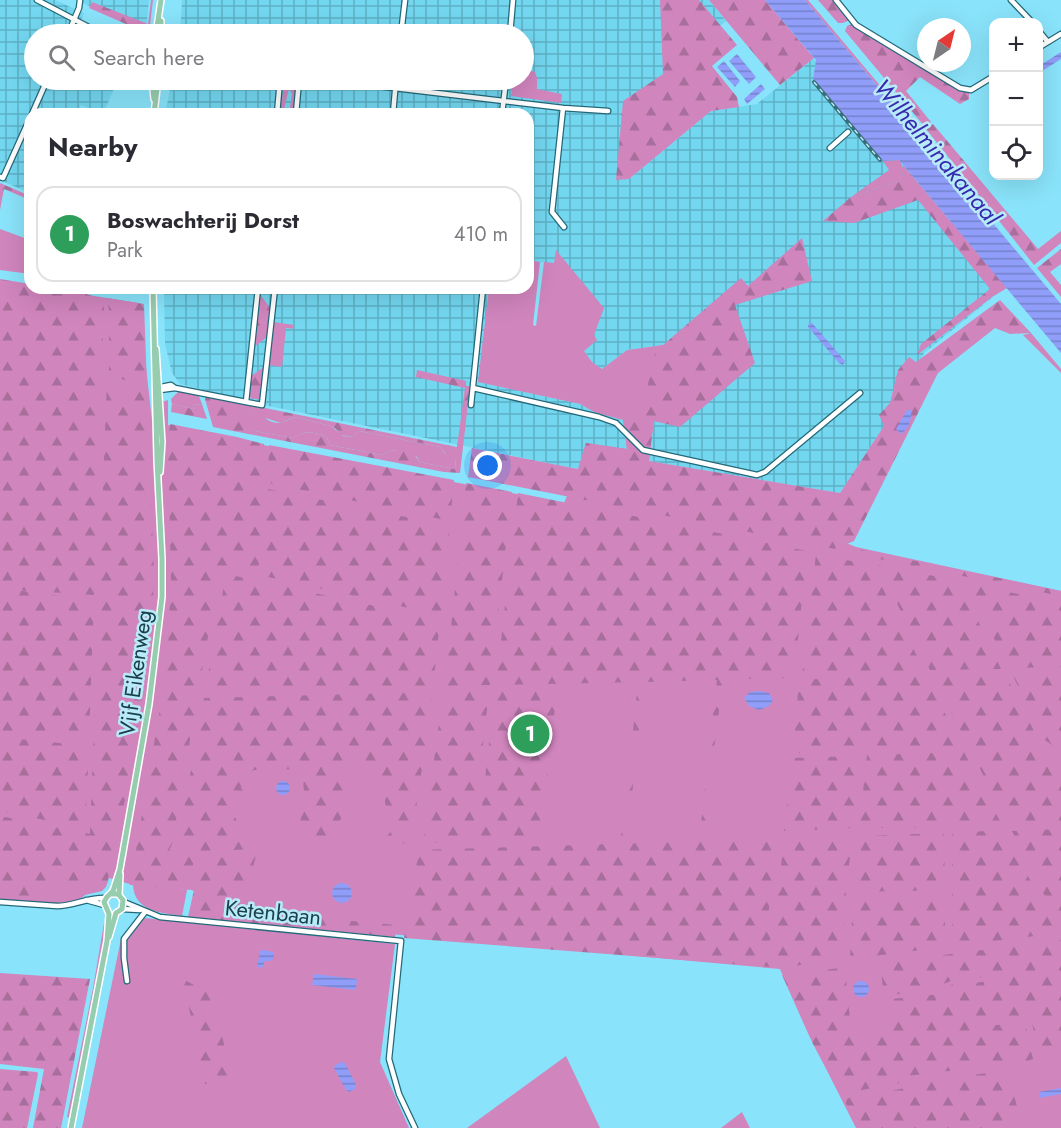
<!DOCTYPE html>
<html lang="en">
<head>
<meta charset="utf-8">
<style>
	body { margin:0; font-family:Jost,sans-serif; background:#f7f7f7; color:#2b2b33 }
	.controls { position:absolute; right:18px; top:18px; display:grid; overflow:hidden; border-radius:12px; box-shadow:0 6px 24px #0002 }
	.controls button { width:54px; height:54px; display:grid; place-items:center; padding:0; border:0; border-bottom:2px solid #e1e1e2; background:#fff; color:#2b2b33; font:30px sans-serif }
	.compass { position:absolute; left:917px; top:18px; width:54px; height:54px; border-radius:50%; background:#fff; box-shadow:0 6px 24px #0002; rotate:35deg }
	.you { position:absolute; left:488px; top:466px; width:21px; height:21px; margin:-15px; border:4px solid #fff; border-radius:50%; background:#1a73e8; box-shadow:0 0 0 9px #1a73e833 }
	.badge { display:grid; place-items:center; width:39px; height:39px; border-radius:50%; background:#b45309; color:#fff; font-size:20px; font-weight:700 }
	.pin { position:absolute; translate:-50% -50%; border:3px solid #fff; box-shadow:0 2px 6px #0006 }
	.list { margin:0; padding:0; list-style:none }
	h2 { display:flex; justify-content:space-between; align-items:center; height:78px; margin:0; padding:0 24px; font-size:26px }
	h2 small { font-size:20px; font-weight:400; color:#7c7c81 }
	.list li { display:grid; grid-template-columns:39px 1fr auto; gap:18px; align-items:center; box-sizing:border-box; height:96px; margin:0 12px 12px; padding:0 12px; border:2px solid #e1e1e2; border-radius:18px }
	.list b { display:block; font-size:22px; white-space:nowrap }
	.list p { margin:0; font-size:20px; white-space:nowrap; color:#7c7c81 }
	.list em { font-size:20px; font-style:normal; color:#7c7c81 }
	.icon { flex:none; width:33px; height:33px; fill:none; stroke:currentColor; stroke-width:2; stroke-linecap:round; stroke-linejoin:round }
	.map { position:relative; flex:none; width:1061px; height:1128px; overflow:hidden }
	.search { position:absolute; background:#fff; box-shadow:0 6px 24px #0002; left:24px; top:24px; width:510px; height:66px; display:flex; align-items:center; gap:15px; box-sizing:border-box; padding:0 21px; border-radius:33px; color:#7c7c81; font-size:22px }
	.panel { position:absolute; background:#fff; box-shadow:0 6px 24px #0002; left:24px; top:108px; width:510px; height:186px; border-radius:18px }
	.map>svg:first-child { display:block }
	.industrial { fill:url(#industrial-grid) }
	.green { fill:#d085bd }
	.forest { fill:url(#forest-firs) }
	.water { fill:url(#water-rules) }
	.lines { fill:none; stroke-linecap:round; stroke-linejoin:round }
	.minor-casing { stroke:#226979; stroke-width:7 }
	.major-casing { stroke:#fff; stroke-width:8 }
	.minor { stroke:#fff; stroke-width:4.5 }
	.major { stroke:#97cdaf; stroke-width:5 }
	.rail-casing { stroke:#386d7a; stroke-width:4 }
	.rail { stroke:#b8eaf8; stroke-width:1.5; stroke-dasharray:4.5; stroke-linecap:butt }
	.labels { text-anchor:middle; stroke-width:5; stroke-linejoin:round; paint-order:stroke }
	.street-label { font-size:22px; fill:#193f49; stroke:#b8eaf8 }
	.water-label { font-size:24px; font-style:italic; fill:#3529ae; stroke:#b8eaf8 }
</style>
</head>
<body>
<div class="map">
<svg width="1061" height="1128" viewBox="0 0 1061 1128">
	<defs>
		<pattern id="industrial-grid" width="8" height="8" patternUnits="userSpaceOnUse" patternTransform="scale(1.5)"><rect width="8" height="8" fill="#73d7f0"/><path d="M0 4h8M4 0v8" fill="none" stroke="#5eb0c4"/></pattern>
		<pattern id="forest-firs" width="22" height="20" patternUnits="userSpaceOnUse" patternTransform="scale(1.5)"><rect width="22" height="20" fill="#d085bd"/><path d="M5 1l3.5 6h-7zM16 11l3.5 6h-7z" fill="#a86e9c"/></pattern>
		<pattern id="water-rules" width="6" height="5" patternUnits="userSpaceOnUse" patternTransform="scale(1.5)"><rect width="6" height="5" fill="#909df9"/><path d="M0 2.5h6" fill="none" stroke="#7581cc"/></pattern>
	</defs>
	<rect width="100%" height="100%" fill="#89e3fa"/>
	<path class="industrial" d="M0,0H55L84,13L76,31L79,34H34V80H118L103,114L81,105L77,114H30V193L0,180Z
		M75,0H149L146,30Z
		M182,0H709L726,21L663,74L623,102L629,179L711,111L757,104L814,58L816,62L813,79L899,160L1004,288L924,353L894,411L840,493L649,461L663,345L627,350L602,369L592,362L584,351L594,335L556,251L554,264L528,260V114H165L172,80H524V34H180Z
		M164,288H489L479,382L580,404L594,412L623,420L627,449L578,469L259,404L180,384L172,373L165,344Z"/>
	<path class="green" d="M805,0H808L920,133L918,134Z
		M524,69L535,72L537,78V89L562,94L561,103L511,96L513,80H524Z
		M285,80H295L296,82L292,114H289L292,94L289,88L283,114H280Z
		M899,160C905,168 904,174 899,181L851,197L889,170L883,161Z
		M0,229L30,240V274L0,270Z
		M556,250L604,308L594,335L597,340L584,351L592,362L602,369L627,350L663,345L649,461L856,547L1061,591V1128H856L808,1033L780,969L191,916L196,893L192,890L172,888L187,890L182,916C161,913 134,911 133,885L109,878L106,887L102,891L85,895L79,900L63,904L49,903L48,905L0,902V281L30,288H43L139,303L152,421L163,423L162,402L168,400V425L317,456L564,503L578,470L586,443L627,449L623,420L594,412L580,404L478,382L489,288H528V260L540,262L533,325L536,326L544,262L554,263Z
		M274,322L294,325V329L286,328L282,367L269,365Z
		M1031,333L1061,369V373L1023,335Z
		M179,391L198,394L202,404L195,405L193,409L172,404L171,399Z
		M255,405L265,408V418C276,426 283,423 294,417L331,426L343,436L354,437L359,431L440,447L445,454L456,458L455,469L419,462L417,457C405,450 395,447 382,455L330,445L326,436C312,432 305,430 293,438L242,429Z
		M145,918L395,944L380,1062L409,1128H82L121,939Z
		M104,923L106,924L104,946L71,1118L67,1117L93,988Z
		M566,1056L600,1128H467Z
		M742,1112L750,1128H721Z"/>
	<path class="forest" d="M151,0H153L149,34L89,8L92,2L148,24Z
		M660,0H699L737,45L712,66L737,97L739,107L711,111L629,179L616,180L623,101L663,74Z
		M709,0H765L814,58L780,85Z
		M818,0H833L849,20L843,23H838Z
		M852,24L959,91L969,92V99L960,104L920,77L906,91L931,122L925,127L845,31L847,26Z
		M399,80L429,81L428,87L401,84Z
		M933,124L1038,249L1061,231V243L1034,265L926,129Z
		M903,165L1007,288L992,297L917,355L921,344L990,289L918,200L854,223L823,221L851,197L899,181L903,174Z
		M0,183L30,196V200L4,189L0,210Z
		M802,238L812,281L735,305L755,363L680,427L640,418L657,346L663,345L741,278L748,286Z
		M1061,249V264L1050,272L1061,285V297L1037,268Z
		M0,279L30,284V288C47,288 96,289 104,305L94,595L16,590L94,601L89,735L87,740L0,732V636L2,622L0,628Z
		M260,294L270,308L267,337L254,347Z
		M107,298L144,304L147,386L114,377L109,372V309Z
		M1000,300L1031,333L1010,334L995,328L938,373L854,541L847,544L839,540L835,549L468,477L472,448L578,469L586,443L627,449L623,420L653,426L649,461L840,493L884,426L879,415L890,403L898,370L909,357L916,362Z
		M264,367L261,396L259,399H252L249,396L251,376Z
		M417,370L466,381V386H470L460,473L444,472L213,427L205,399L206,396L255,405L243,429L293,438C305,430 312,432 326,436L330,445L382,455C394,448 413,447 419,462L455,469L456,459L447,456L440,447L359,431L354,437L340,435L336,429L331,426L294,417L281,423L265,418V408L457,447L465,388L416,377Z
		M107,380L119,386L147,392L154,575L152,624L149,657L126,794L107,884L90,886L50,884L39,902L0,899V816L90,834Z
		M172,404L193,409L195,405L202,404L207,419L171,412Z
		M170,424L237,437L264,444L261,534L258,573L220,567L172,844L169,850L195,856L187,890L130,885L170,650L168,637L171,582L168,444Z
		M269,445L454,480L450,521L269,483L268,482Z
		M466,483L512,492L490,685L445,686Z
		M268,489L450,526L441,615L264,576L262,574Z
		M518,493L807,551L794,678L723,679L713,757H708L717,680L645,682L637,750H631L638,682L496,685Z
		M843,546L1061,591V596L840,551Z
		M816,554L871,565L925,672L802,676Z
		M878,565L959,581L1001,669L930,670Z
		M226,574L440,620L433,687L205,691Z
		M966,583L1061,603V667L1009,668Z
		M1061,673V744L1052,745L1045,740L1012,674Z
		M1001,674L1006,676L1061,784V822L1008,824L933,676Z
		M875,676H926L962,747L793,753L799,680Z
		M557,688L541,839L478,842L495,691Z
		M489,691L472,842L423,843L443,693Z
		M433,692L411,843L375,844L389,834L393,826L386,808L383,787L375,774L365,767H350C337,780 347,799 343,814C340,823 333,831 325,837L298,836C300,816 311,787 297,769L254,770L242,781L241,788L246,794L233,817L236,818L238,836L253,849L197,852L177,847L204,698Z
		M0,737L89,746L85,828L0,811Z
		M964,752L1001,823L910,828H859L867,755Z
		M860,756L852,828L784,831L792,758Z
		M629,768L635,769L627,836H621Z
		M707,768L712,769L705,833L700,834Z
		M1061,829V918L1043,893L1012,831Z
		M1004,830L1040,899L1061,927V933L952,946V833Z
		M944,833L945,890L852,892L858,836Z
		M850,836L852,840L846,889L843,959L779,968L775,922L784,838Z
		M776,839L768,917L773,967L404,938L419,850Z
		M256,856L241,911L397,925L395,937L188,917L201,858Z
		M925,896L945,897V947L850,959L853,899Z
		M1061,940V1050H1052L1039,1056L1031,1018L992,1021L990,977L955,979L930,990L884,996L880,963Z
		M840,968L845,969L852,1040L892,1035L887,1003L872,1004L871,1001L932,995L953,984L984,982L988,1026L1025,1022L1033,1059L1025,1062L907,1076L905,1082L840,1094L813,1044L782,975Z
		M0,973L90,979L61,1128H33L44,1069L0,1064Z
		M183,979L212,995L233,1081L205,1084Z
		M0,1069L37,1072L38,1074L27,1128H0Z
		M1006,1071L1008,1072L1022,1126L1007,1128H857L844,1099L917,1086L918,1081Z"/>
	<path class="water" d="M765,0H805L1061,304V353L899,160L883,161L813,79L816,60Z
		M1061,52V59L1039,73V66Z
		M737,54L756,77L749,84L729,61Z
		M724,61L740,81L735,87L717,67Z
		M761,84L765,89L747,104L744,99Z
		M809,323H812L845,361L843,365L839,363L808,327Z
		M907,410H911C912,419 909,429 901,434L896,429Z
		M759,691L769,693L773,700L769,706L759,710L749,706L744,698L750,692Z
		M276 788a7 7 0 1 1 14 0a7 7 0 1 1-14 0Z
		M332 893a10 10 0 1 1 20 0a10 10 0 1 1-20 0Z
		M262,950L274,952V958L270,961H265L262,968L257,967L260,951Z
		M314,974L357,979L356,990L312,985Z
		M853 989a8 8 0 1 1 16 0a8 8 0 1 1-16 0Z
		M342,1062L345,1063L356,1085L355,1089L349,1092L346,1090L334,1068L335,1065Z
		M1061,1088V1094L1039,1098V1092Z"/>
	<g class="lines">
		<defs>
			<path id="minor" d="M37,0L102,34
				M836,0L856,25L960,88L971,90L994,76
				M1011,0L1032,22
				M1038,30L1048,42
				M68,34L79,8L80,0
				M401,34L405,0
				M510,34L513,0
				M1038,48L1061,34
				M327,80L563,108L552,212L564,227
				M563,108L608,111
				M32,114L47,80
				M277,114L280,80
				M296,114L299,80
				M393,114L396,80
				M502,114L506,80
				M830,148L848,132
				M0,177L3,178L30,118
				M156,388L171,385L175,388L246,402L258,288
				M473,388L599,417L616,423L643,450L757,475L765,472L860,393
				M160,390L175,388
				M246,402L262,405L275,288
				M471,405L483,288
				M86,900L104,905
				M0,902L57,906C74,906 88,897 106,898
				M124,902L160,917L401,941L389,1059L399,1094L415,1128
				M122,909L140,910
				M127,981L124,958V939L145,912"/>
			<path id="major" d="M156,34L161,0
				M160,34L161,21
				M152,80L154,99
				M154,114L158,80
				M156,349L162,442L160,472
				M111,894H118L123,900L122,909L116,913
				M119,895L120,874
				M109,937L116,913
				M71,1128L107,941L109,914L104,902L107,897L113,891L120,869L149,704L162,597V559L157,460L153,288"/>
		</defs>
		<use href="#minor" class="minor-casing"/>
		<use href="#major" class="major-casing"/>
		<use href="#minor" class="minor"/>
		<use href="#major" class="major"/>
		<defs>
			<path id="rail" d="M814,82L880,160"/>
		</defs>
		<use href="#rail" class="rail-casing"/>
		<use href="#rail" class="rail"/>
	</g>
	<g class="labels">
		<g class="street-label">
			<text transform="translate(135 673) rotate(-82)" y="8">Vijf Eikenweg</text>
			<text transform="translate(273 912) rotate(6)" y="8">Ketenbaan</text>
		</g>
		<g class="water-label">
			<text transform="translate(937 152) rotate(50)" y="8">Wilhelminakanaal</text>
		</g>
	</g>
</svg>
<div class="controls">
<button>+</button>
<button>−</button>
<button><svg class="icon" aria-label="locate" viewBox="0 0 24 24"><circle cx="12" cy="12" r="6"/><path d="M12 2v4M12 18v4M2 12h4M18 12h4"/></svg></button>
</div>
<svg class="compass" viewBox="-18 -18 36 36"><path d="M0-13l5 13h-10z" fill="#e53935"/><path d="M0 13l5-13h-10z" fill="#7c7c81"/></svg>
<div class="you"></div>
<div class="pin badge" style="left:530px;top:734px;background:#2e9e5b">1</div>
<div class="search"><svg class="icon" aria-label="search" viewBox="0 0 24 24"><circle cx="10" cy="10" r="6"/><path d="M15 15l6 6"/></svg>Search here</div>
<section class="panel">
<h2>Nearby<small></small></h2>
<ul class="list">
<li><span class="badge" style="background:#2e9e5b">1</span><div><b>Boswachterij Dorst</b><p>Park</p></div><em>410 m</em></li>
</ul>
</section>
</div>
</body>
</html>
